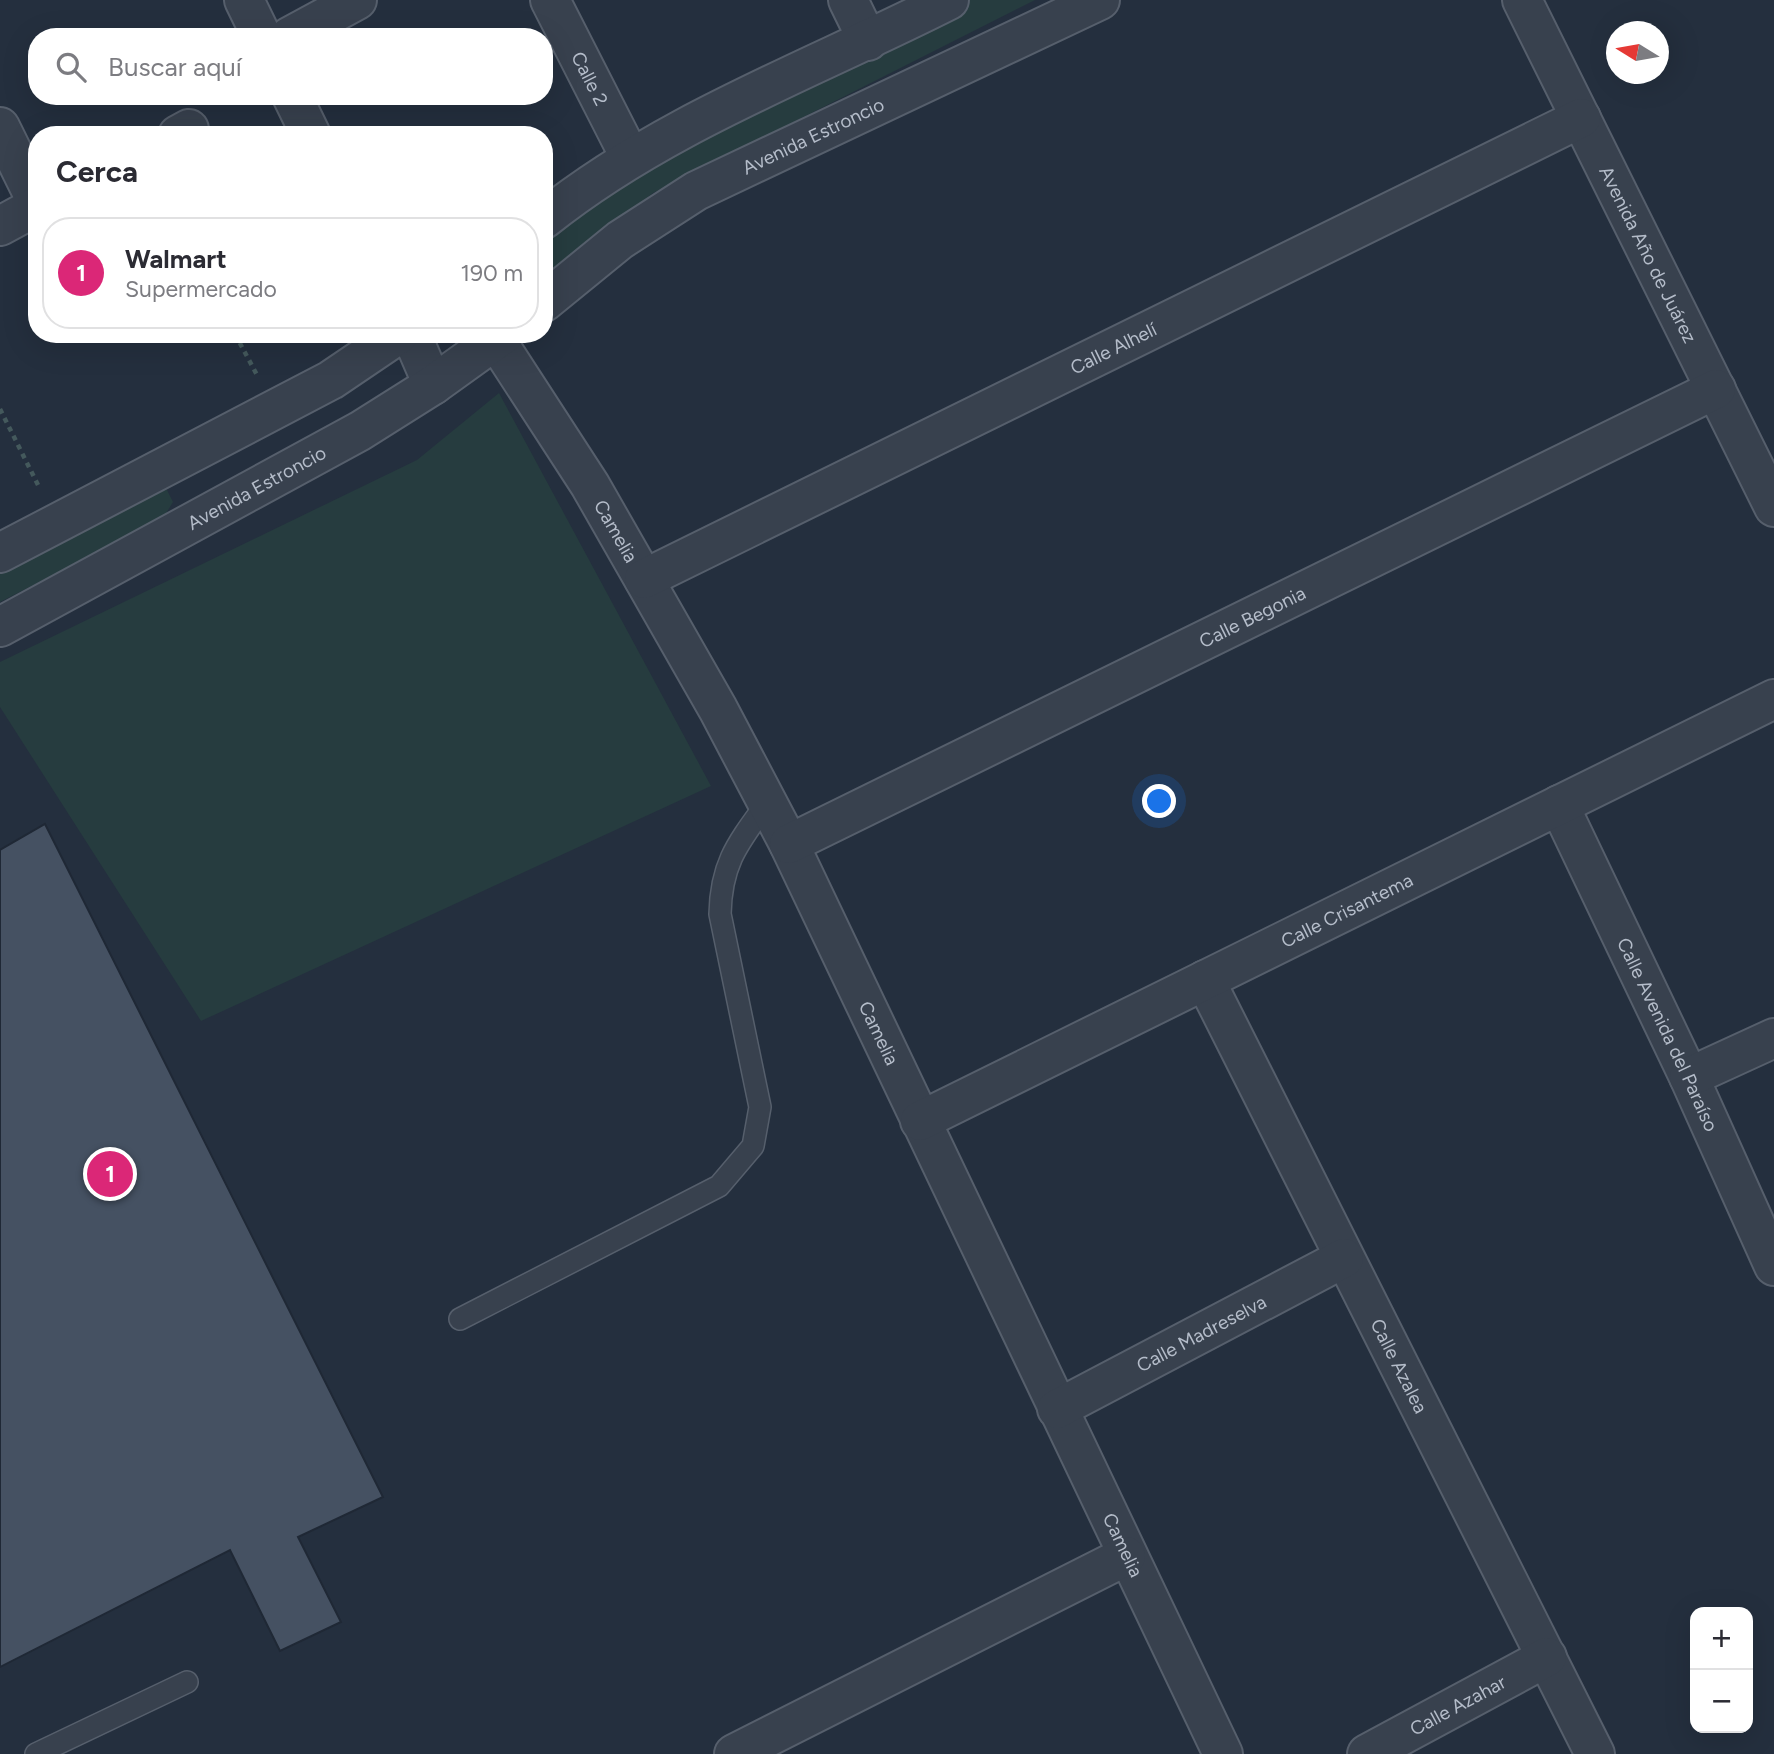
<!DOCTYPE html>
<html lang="es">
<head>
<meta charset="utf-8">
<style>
	body { margin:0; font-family:Figtree,sans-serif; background:#f2f2f3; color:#2b2b33 }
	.controls { position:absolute; right:21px; bottom:21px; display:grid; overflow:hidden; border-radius:14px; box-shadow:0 7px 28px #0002 }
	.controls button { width:63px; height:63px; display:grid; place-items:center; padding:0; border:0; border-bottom:2px solid #e1e1e2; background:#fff; color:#2b2b33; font:35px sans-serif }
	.compass { position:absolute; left:1606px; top:21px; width:63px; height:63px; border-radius:50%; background:#fff; box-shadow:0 7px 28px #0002; rotate:281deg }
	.you { position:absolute; left:1160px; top:802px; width:24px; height:24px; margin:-18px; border:5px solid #fff; border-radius:50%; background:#1a73e8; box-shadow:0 0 0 10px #1a73e833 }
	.badge { display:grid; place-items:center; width:46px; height:46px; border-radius:50%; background:#db2777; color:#fff; font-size:23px; font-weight:700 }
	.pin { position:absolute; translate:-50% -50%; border:4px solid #fff; box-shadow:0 2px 7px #0006 }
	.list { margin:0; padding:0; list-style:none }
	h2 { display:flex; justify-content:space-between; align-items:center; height:91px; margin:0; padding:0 28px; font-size:30px }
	h2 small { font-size:23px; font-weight:400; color:#7c7c81 }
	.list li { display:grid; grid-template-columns:46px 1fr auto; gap:21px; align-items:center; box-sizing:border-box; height:112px; margin:0 14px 14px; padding:0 14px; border:2px solid #e1e1e2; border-radius:28px }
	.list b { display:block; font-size:26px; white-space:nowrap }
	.list p { margin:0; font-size:23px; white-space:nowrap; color:#7c7c81 }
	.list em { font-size:23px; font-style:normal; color:#7c7c81 }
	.icon { flex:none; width:38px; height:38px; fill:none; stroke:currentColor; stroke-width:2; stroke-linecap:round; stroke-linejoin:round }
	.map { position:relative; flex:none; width:1774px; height:1754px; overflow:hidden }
	.search { position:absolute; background:#fff; box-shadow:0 7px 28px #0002; left:28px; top:28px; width:525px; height:77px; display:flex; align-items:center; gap:18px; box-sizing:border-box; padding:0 24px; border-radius:28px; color:#7c7c81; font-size:26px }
	.panel { position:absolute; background:#fff; box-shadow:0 7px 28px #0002; left:28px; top:126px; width:525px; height:217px; border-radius:28px }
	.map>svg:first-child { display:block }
	.green { fill:#263c3f }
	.building { fill:#455162; stroke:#1f2835; stroke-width:2 }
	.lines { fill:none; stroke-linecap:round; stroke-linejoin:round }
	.service-casing { stroke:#565f6c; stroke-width:24 }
	.minor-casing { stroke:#565f6c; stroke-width:42 }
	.tertiary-casing { stroke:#565f6c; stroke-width:42 }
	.path { stroke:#44595c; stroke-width:4.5; stroke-dasharray:5 5; stroke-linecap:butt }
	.service { stroke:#38414e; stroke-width:21 }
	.minor { stroke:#38414e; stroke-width:38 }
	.tertiary { stroke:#38414e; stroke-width:38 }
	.labels { text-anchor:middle; stroke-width:6; stroke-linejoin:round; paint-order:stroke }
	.street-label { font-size:19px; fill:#b4bcc9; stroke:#1d2633 }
</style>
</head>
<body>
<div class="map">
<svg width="1774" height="1754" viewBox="0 0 1774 1754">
	<rect width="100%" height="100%" fill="#242f3e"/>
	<path class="green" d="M969,0H1035L653,193L544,280V242L643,165Z
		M499,393L711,786L201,1021L0,707V662L417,460Z
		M167,490L173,502L162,520L0,602V571L157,491Z"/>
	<path class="building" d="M45,824L383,1497L298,1537L341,1622L280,1651L230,1550L0,1667V850Z"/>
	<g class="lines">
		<defs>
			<path id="service" d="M460,1319L719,1186L753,1146L760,1107L720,914C721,863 738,843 767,803
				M36,1754L187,1682"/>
			<g id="minor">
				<path d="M244,0L262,37"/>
				<path id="s1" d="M550,0L630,157"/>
				<path d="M848,0L868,41"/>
				<path id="s2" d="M1522,0L1774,507"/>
				<path d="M289,37L357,0"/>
				<path d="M292,96L311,135"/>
				<path d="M0,127L37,202"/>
				<path d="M178,135L189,129"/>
				<path d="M0,226L37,206"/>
				<path d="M411,334L433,385"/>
				<path id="s3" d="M492,334L590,485L718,709L789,844L1223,1754"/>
				<path id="s4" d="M644,579L1581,118"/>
				<path id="s5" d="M1559,805L1689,1077L1774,1266"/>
				<path id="s6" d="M789,844L1716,389"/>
				<path id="s7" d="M1205,980L1595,1754"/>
				<path d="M1689,1077L1774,1038"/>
				<path id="s8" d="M920,1121L1774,699"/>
				<path id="s9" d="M1057,1409L1344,1258"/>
				<path d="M734,1754L1126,1556"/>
				<path id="s10" d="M1367,1754L1547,1657"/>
			</g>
			<g id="tertiary">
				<path d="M544,219C664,123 813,69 949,0"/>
				<path id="s11" d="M544,302L620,240L696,191L1100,0"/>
				<path d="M0,553L331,380L399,334"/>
				<path id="s12" d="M0,627L360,431L433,385L504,334"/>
			</g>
		</defs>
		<use href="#service" class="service-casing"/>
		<use href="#minor" class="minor-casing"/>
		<use href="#tertiary" class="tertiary-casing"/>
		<path class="path" d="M235,334L257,375
			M0,409L40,489"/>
		<use href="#service" class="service"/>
		<use href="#minor" class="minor"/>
		<use href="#tertiary" class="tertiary"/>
	</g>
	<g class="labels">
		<g class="street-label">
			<text dy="7" stroke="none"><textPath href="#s1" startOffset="88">Calle 2</textPath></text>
			<text dy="7" stroke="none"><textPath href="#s11" startOffset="318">Avenida Estroncio</textPath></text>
			<text dy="7" stroke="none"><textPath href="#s2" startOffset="284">Avenida Año de Juárez</textPath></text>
			<text dy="7" stroke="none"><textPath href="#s4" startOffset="523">Calle Alhelí</textPath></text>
			<text dy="7" stroke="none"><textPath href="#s12" startOffset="292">Avenida Estroncio</textPath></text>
			<text dy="7" stroke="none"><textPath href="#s3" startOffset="233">Camelia</textPath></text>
			<text dy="7" stroke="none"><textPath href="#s6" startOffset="516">Calle Begonia</textPath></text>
			<text dy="7" stroke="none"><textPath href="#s8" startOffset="476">Calle Crisantema</textPath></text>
			<text dy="7" stroke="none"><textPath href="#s3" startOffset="800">Camelia</textPath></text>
			<text dy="7" stroke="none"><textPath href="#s5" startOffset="254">Calle Avenida del Paraíso</textPath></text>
			<text dy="7" stroke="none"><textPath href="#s9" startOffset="163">Calle Madreselva</textPath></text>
			<text dy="7" stroke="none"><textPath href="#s7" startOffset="432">Calle Azalea</textPath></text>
			<text dy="7" stroke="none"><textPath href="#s3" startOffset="1367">Camelia</textPath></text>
			<text dy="7" stroke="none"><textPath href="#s10" startOffset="103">Calle Azahar</textPath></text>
		</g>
	</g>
</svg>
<div class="controls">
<button>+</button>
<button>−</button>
</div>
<svg class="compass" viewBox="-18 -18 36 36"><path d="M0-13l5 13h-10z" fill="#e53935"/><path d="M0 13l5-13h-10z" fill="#7c7c81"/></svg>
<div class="you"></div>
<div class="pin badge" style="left:110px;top:1174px">1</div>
<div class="search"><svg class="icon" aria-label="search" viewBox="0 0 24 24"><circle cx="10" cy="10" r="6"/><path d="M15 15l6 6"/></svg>Buscar aquí</div>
<section class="panel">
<h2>Cerca<small></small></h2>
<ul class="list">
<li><span class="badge">1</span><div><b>Walmart</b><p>Supermercado</p></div><em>190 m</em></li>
</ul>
</section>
</div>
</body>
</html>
